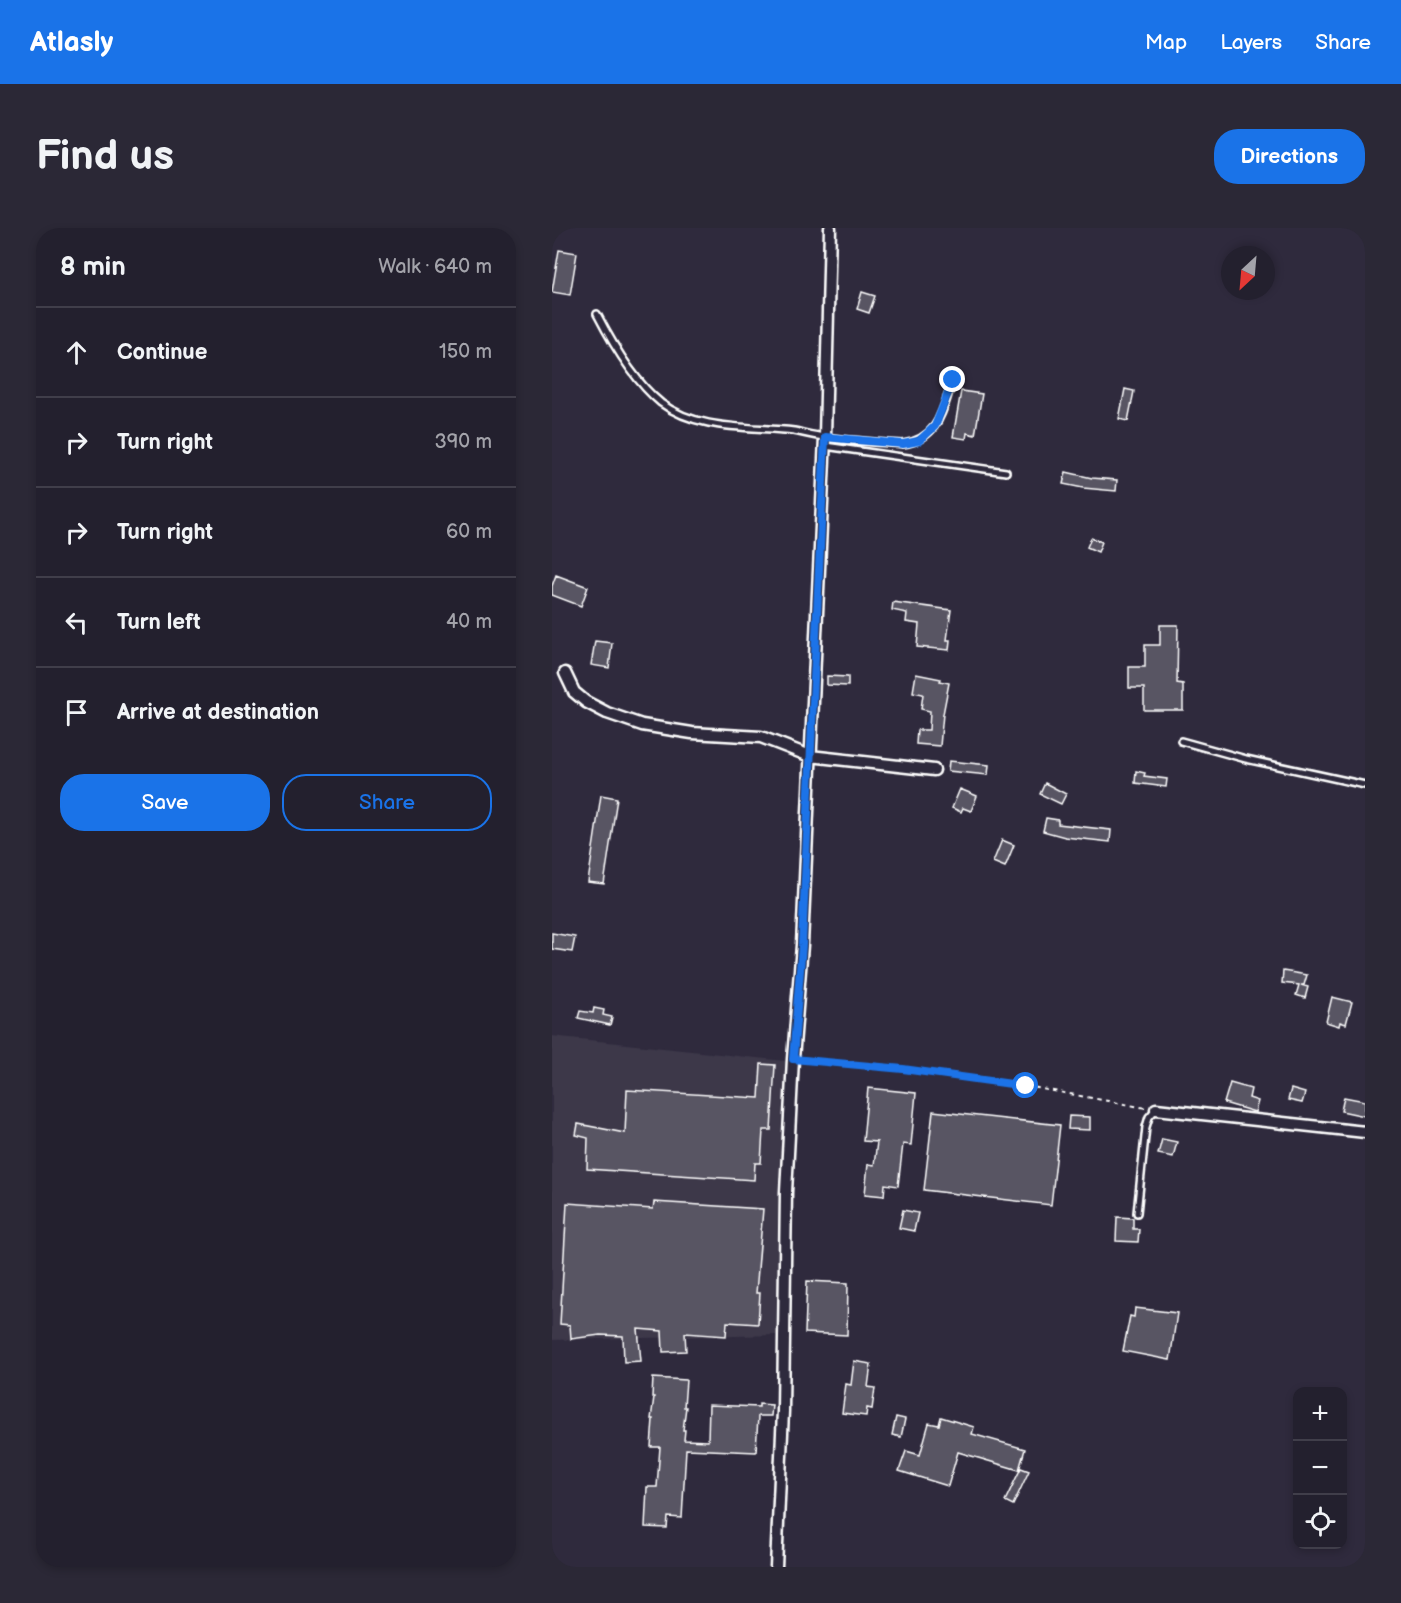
<!DOCTYPE html>
<html lang="en">
<head>
<meta charset="utf-8">
<style>
	body { margin:0; font-family:"Balsamiq Sans",sans-serif; background:#2b2836; color:#f1f3f6 }
	.controls { position:absolute; right:18px; bottom:18px; display:grid; overflow:hidden; border-radius:12px; box-shadow:0 3px 9px #0003 }
	.controls button { width:54px; height:54px; display:grid; place-items:center; padding:0; border:0; border-bottom:2px solid #403e4a; background:#23202e; color:#f1f3f6; font:30px sans-serif }
	.compass { position:absolute; left:669px; top:18px; width:54px; height:54px; border-radius:50%; background:#23202e; box-shadow:0 3px 9px #0003; rotate:206deg }
	.stop { position:absolute; width:18px; height:18px; margin:-14px; border:4px solid #1a73e8; border-radius:50%; background:#fff }
	.stop.end { background:#1a73e8; border-color:#fff; box-shadow:0 2px 6px #0008 }
	.list { margin:0; padding:0; list-style:none }
	h2 { display:flex; justify-content:space-between; align-items:center; height:78px; margin:0; padding:0 24px; font-size:26px }
	h2 small { font-size:20px; font-weight:400; color:#a3a3aa }
	.list li { display:grid; grid-template-columns:39px 1fr auto; gap:18px; align-items:center; box-sizing:border-box; height:90px; padding:0 24px; border-top:2px solid #403e4a }
	.list b { display:block; font-size:22px; white-space:nowrap }
	.list em { font-size:20px; font-style:normal; color:#a3a3aa }
	.actions { display:flex; gap:12px; padding:18px 24px }
	.actions a { flex:1; padding:14px 0; border:2px solid #1a73e8; border-radius:24px; text-align:center; font-size:21px; color:#1a73e8 }
	.actions .main { background:#1a73e8; color:#fff }
	.icon { flex:none; width:33px; height:33px; fill:none; stroke:currentColor; stroke-width:2; stroke-linecap:round; stroke-linejoin:round }
	.map { position:relative; flex:none; width:813px; height:1339px; overflow:hidden; border-radius:24px }
	header { display:flex; align-items:center; gap:36px; box-sizing:border-box; height:84px; padding:0 30px; background:#1a73e8; color:#fff }
	header strong { font-size:28px }
	nav { display:flex; gap:33px; margin-inline-start:auto; font-size:21px }
	.intro { display:flex; align-items:center; justify-content:space-between; box-sizing:border-box; height:144px; padding:0 36px }
	h1 { margin:0; font-size:42px }
	.button { padding:15px 27px; border-radius:24px; background:#1a73e8; color:#fff; font-size:21px; font-weight:700 }
	main { display:flex; gap:36px; padding:0 36px }
	aside { flex:1; background:#23202e; border-radius:24px; box-shadow:0 3px 9px #0003 }
	.map>svg:first-child { display:block }
	.built { fill:#3c3749 }
	.building { fill:#595564; stroke:#fff; stroke-width:1.5 }
	.lines { fill:none; stroke-linecap:round; stroke-linejoin:round }
	.lane-casing { stroke:#fff; stroke-width:10 }
	.street-casing { stroke:#fff; stroke-width:15 }
	.path { stroke:#fff; stroke-width:2; stroke-dasharray:4.5 4.5; stroke-linecap:butt }
	.lane { stroke:#2f2a3d; stroke-width:5 }
	.street { stroke:#2f2a3d; stroke-width:10 }
	.route { stroke:#1a73e8; stroke-width:8 }
</style>
</head>
<body>
<header>
<strong>Atlasly</strong>
<nav><a>Map</a><a>Layers</a><a>Share</a></nav>
</header>
<div class="intro"><h1>Find us</h1><a class="button">Directions</a></div>
<main>
<aside>
<h2>8 min<small>Walk · 640 m</small></h2>
<ul class="list">
<li><svg class="icon" aria-label="ahead" viewBox="0 0 24 24"><path d="M12 20V5M6 11l6-6 6 6"/></svg><div><b>Continue</b></div><em>150 m</em></li>
<li><svg class="icon" aria-label="right" viewBox="0 0 24 24"><path d="M7 20v-9h11M14 6l5 5-5 5"/></svg><div><b>Turn right</b></div><em>390 m</em></li>
<li><svg class="icon" aria-label="right" viewBox="0 0 24 24"><path d="M7 20v-9h11M14 6l5 5-5 5"/></svg><div><b>Turn right</b></div><em>60 m</em></li>
<li><svg class="icon" aria-label="left" viewBox="0 0 24 24"><path d="M17 20v-9H6M10 6l-5 5 5 5"/></svg><div><b>Turn left</b></div><em>40 m</em></li>
<li><svg class="icon" aria-label="arrive" viewBox="0 0 24 24"><path d="M6 21V4h12l-3 4 3 4H6"/></svg><div><b>Arrive at destination</b></div></li>
</ul>
<div class="actions"><a class="main">Save</a><a>Share</a></div>
</aside>
<div class="map">
<svg width="813" height="1339" viewBox="0 0 813 1339">
	<rect width="100%" height="100%" fill="#2f2a3d"/>
	<filter id="ink" filterUnits="userSpaceOnUse"><feTurbulence type="fractalNoise" baseFrequency=".0167" numOctaves="2"/><feDisplacementMap in="SourceGraphic" scale="12" xChannelSelector="R" yChannelSelector="G"/><feConvolveMatrix kernelMatrix="1 2 1 2 8 2 1 2 1" color-interpolation-filters="sRGB"/></filter>
	<g filter="url(#ink)">
		<path class="built" d="M0,808L234,833L225,1107L0,1112Z"/>
		<path class="building" d="M7,22L25,25L18,67L0,64Z
			M310,64L323,68L317,85L305,81Z
			M573,161L582,163L576,193L567,191Z
			M409,163L430,166L423,207L415,205L414,211L401,209Z
			M514,244L540,250L565,252L564,263L531,260L511,256Z
			M539,310L550,314L546,324L535,319Z
			M4,347L36,359L29,378L0,367V358Z
			M341,374L399,382L395,412H398L397,422L365,419L367,396L354,394L355,385L340,382Z
			M608,397H626L625,455L631,456V482H592V460H577V439H593V417H608Z
			M43,413L60,415L57,440L39,437Z
			M364,446L389,451L388,453L397,455L391,486L388,518L364,516L365,502H377L378,483L369,481L371,466L361,464Z
			M275,448L296,449V458L275,457Z
			M397,533L437,537L436,547L396,543Z
			M584,543L593,545L592,548L615,551L614,559L583,555Z
			M493,555L514,566L509,576L488,566Z
			M408,561L425,568L419,583L411,580L409,584L400,580Z
			M49,567L65,570L52,656L36,654Z
			M494,590L506,592V596L559,602L558,614L513,609L491,603Z
			M450,612L462,617L453,639L441,634Z
			M0,705L23,709L20,724L0,721Z
			M731,743L755,747L752,757H749L756,759L753,770L744,767L747,757L730,755Z
			M780,769L800,774L794,796L788,794L787,798L774,794Z
			M42,780L52,782L51,787L60,789L58,797L26,790L28,783L41,785Z
			M209,836L223,837L219,902H211L209,935H203L202,952L35,941L36,910L24,907L26,896L73,905L75,862L207,870Z
			M678,855L699,861L697,870L706,873L703,884L672,875Z
			M316,860L364,865L359,917L351,916L346,958L333,956L332,968L313,966L316,936L322,937L325,914L311,913Z
			M739,861L753,865L750,875L736,872Z
			M792,869L813,873V888L789,883Z
			M381,883L508,897L499,977L372,962Z
			M517,888L538,889V902L516,901Z
			M610,911L625,914L621,929L606,926Z
			M102,974L211,981L204,1065H208L206,1096L175,1094L174,1108L133,1105L134,1123L111,1124L110,1103L86,1101L89,1133L72,1134L71,1108L48,1107L19,1111L18,1097L8,1096L15,975L101,981Z
			M351,982L366,985L362,1003L347,1000Z
			M565,989L581,990V1001H587L586,1014L564,1013Z
			M255,1053L296,1055L295,1107L253,1105Z
			M583,1080L625,1085L618,1132L571,1123L578,1088L582,1089Z
			M302,1133L319,1136L316,1159L323,1160L320,1181L315,1180L314,1188L290,1185L294,1156L299,1157Z
			M101,1150L134,1152L132,1179H134L131,1202H133L132,1212L156,1213L157,1177L207,1179V1176L220,1177L219,1188H206L204,1224L134,1221L130,1290L116,1289L115,1300L93,1299L95,1259H105L108,1219H99L101,1191H99L102,1169H100Z
			M344,1189L353,1191L349,1209L340,1207Z
			M389,1189L422,1199L420,1206L473,1221L467,1242L406,1224L396,1258L347,1243L354,1223L368,1227L377,1195L387,1197Z
			M469,1240L477,1243L461,1277L453,1273Z"/>
		<g class="lines">
			<defs>
				<path id="lane" d="M45,86C60,115 83,154 109,175C146,203 198,198 242,203C252,205 263,208 273,209C299,213 325,214 351,216C387,211 391,181 401,152
					M273,218L454,244
					M629,513L694,531L813,557
					M585,985L594,899L597,889L604,881"/>
				<path id="street" d="M13,445L22,464L34,474L55,485L90,497L140,505L209,509L258,528L382,542
					M604,881L813,904
					M224,1339L231,1183L234,964L241,831L250,717L273,209L278,0"/>
			</defs>
			<use href="#lane" class="lane-casing"/>
			<use href="#street" class="street-casing"/>
			<path class="path" d="M250,832L351,841L474,858L594,880"/>
			<use href="#lane" class="lane"/>
			<use href="#street" class="street"/>
		</g>
	</g>
	<g class="lines" filter="url(#ink)">
		<path class="route" d="M401,152L383,198L367,213L351,216L273,209L250,717L241,831L351,841L474,858"/>
	</g>
</svg>
<div class="controls">
<button>+</button>
<button>−</button>
<button><svg class="icon" aria-label="locate" viewBox="0 0 24 24"><circle cx="12" cy="12" r="6"/><path d="M12 2v4M12 18v4M2 12h4M18 12h4"/></svg></button>
</div>
<svg class="compass" viewBox="-18 -18 36 36"><path d="M0-13l5 13h-10z" fill="#e53935"/><path d="M0 13l5-13h-10z" fill="#a3a3aa"/></svg>
<div class="stop" style="left:474px;top:858px"></div>
<div class="stop end" style="left:401px;top:152px"></div>
</div>
</main>
</body>
</html>
